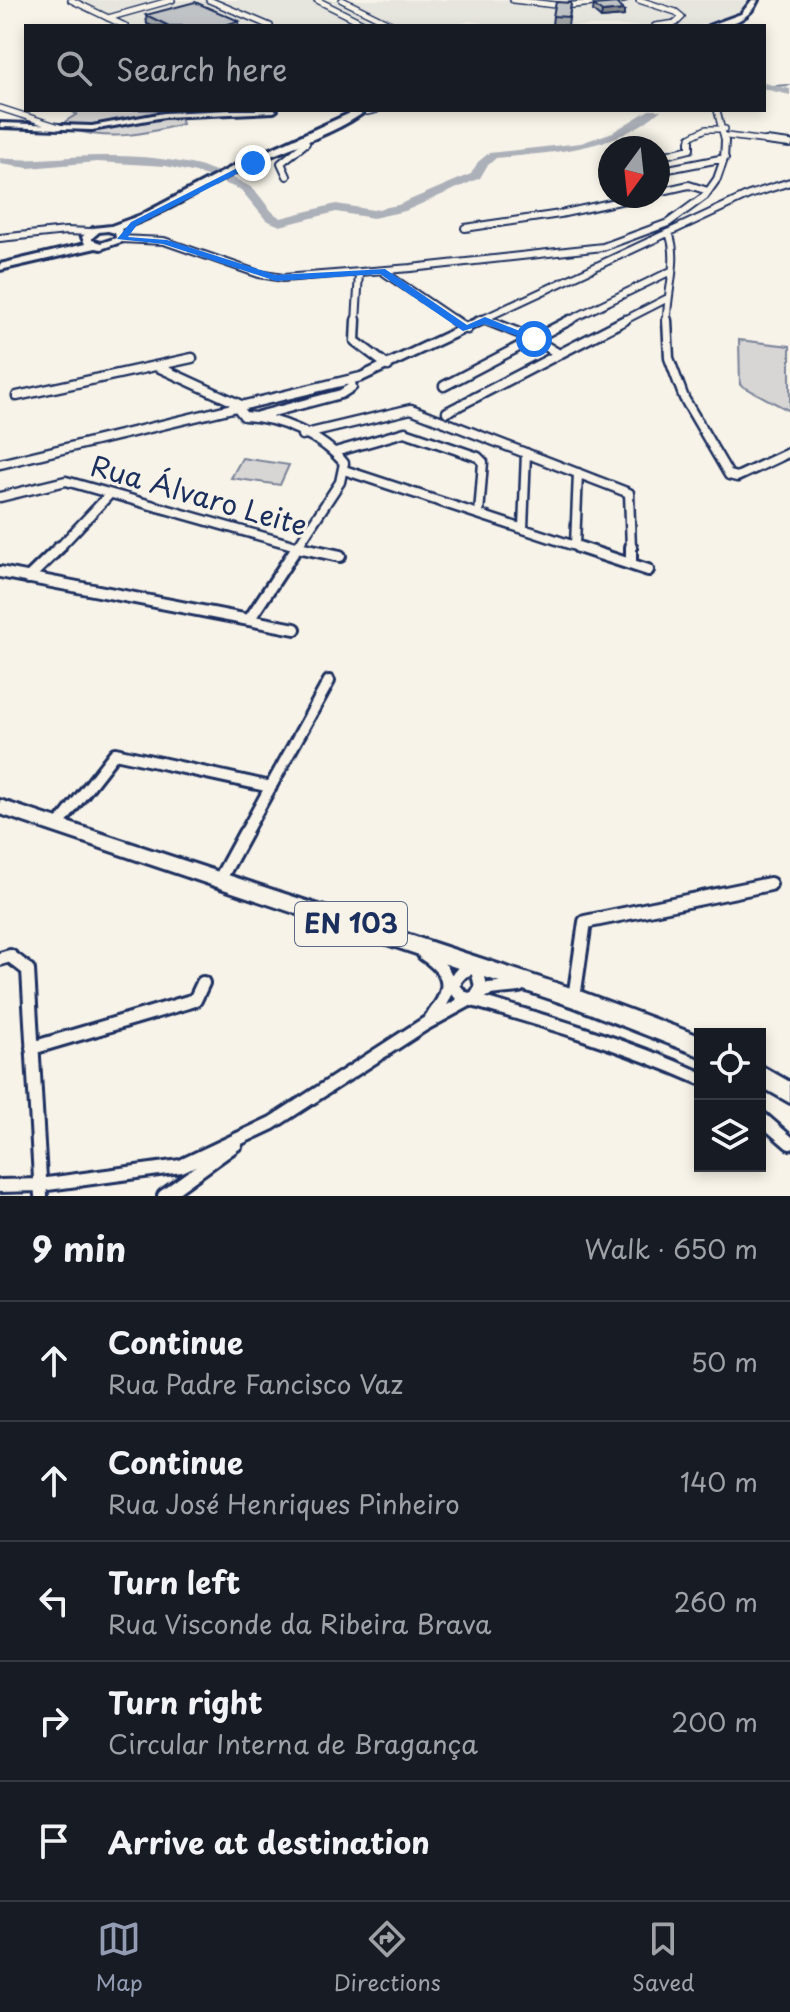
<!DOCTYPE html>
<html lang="en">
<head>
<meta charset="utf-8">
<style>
	body { margin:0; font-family:"Playpen Sans",sans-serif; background:#242831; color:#f1f3f6 }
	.controls { position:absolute; right:24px; bottom:24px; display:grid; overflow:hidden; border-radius:0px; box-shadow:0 4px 12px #0003 }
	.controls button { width:72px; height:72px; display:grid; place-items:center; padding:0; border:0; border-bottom:2px solid #363941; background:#171b24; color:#f1f3f6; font:40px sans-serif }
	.compass { position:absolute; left:598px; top:136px; width:72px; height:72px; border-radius:50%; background:#171b24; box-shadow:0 4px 12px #0003; rotate:195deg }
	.stop { position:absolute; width:24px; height:24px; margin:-18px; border:6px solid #1a73e8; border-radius:50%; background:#fff }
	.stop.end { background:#1a73e8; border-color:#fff; box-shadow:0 2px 8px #0008 }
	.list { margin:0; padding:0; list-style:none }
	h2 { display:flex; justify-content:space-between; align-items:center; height:104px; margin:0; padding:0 32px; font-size:34px }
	h2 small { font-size:26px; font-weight:400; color:#9ea1a6 }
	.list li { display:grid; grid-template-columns:52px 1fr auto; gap:24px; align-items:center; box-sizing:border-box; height:120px; padding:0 32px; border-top:2px solid #363941 }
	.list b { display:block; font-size:30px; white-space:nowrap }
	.list p { margin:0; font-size:26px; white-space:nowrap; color:#9ea1a6 }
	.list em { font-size:26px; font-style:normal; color:#9ea1a6 }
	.icon { flex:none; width:44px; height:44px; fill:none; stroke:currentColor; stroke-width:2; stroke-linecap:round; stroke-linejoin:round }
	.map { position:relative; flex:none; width:790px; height:1196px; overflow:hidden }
	.search { position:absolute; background:#171b24; box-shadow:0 4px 12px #0003; left:24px; right:24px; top:24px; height:88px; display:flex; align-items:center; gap:20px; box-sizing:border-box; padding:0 28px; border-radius:0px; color:#9ea1a6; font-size:30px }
	.sheet { height:704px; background:#171b24 }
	nav { display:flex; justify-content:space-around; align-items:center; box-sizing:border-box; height:112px; border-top:2px solid #363941; background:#171b24; font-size:22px; color:#9ea1a6 }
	nav a { display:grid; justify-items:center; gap:4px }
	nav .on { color:#919bb2 }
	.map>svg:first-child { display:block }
	.built { fill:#e6e5de }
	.green { fill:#d7d6d4; stroke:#798299; stroke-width:2 }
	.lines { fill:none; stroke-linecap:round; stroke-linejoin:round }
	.stream { stroke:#727c95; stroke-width:2 }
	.river { fill:#acb0b9; fill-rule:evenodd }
	.minor-far4-casing { stroke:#1b2f5e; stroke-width:8 }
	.minor-far3-casing { stroke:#1b2f5e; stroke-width:10 }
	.minor-far2-casing { stroke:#1b2f5e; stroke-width:13 }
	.minor-far1-casing { stroke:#1b2f5e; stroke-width:16 }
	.minor-casing { stroke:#1b2f5e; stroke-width:18 }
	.tertiary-casing { stroke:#1b2f5e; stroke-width:6 }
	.primary-casing { stroke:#1b2f5e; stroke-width:6 }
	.minor-far4 { stroke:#f7f3e8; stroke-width:5 }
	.minor-far3 { stroke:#f7f3e8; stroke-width:6 }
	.minor-far2 { stroke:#f7f3e8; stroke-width:8 }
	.minor-far1 { stroke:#f7f3e8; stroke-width:10 }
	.minor { stroke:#f7f3e8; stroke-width:12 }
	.tertiary { fill:#f7f3e8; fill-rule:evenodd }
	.primary { fill:#f7f3e8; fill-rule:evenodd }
	.wall { fill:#a5a8a9; stroke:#1b2f5e; stroke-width:2 }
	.shaded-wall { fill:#86888a; stroke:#1b2f5e; stroke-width:2 }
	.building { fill:#c0c3c5; stroke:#1b2f5e; stroke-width:2 }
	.route { fill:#1a73e8 }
	.labels { text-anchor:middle; stroke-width:6; stroke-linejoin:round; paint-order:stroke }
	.shield { fill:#f7f3e8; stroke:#5d6a87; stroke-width:2 }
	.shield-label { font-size:26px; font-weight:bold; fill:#1b2f5e }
	.street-label { font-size:28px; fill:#1b2f5e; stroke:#f7f3e8 }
</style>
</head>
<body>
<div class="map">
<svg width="790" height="1196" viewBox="0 0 790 1196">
	<rect width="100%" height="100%" fill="#f7f3e8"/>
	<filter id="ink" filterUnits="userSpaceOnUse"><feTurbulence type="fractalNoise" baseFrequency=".0125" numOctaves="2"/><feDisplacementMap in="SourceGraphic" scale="16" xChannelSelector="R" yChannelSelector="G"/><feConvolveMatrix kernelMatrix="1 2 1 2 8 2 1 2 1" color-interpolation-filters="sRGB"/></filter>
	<g filter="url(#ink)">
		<path class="built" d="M68,0H748V2L736,16L696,26H499L469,21L451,26H121Z"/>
		<path class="green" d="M69,110H159L158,114L114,123L66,126V121L77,114Z
			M184,116L180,118L182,124C145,134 112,141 74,130Z
			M739,340L790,346V411L740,385Z
			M242,458L289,465L280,485L231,478Z"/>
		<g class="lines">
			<path class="stream" d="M772,86L790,85"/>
			<path class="river" d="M764,83L790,89V95L764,89Z
				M649,110H661C615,151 554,152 496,158L487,166L480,178L405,211L373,218L336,212L280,226L266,220L241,190L204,175L166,166L97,162L29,168L0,164V158C34,162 64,156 98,156C146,155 204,160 247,185C261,192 267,211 281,218L336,204L373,210L398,205L471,174L478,162L489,153L581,143L613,132Z"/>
			<defs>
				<path id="minor-far4" d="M71,0L125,26
					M209,0L270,26
					M317,0L369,26
					M342,0L395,26
					M513,0L564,6L624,0
					M639,0L676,12L682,17L676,23L655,26
					M108,18L172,0
					M0,108L59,127
					M717,110L725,143
					M367,112L376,110
					M727,136L782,143
					M690,143V137L706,129H725"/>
				<path id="minor-far3" d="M766,141L790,144
					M658,157L690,149V141
					M658,171L725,158
					M287,176L281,163L306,143
					M658,192L689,185L708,191
					M465,228L560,214L643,196
					M0,238L66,231L91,232
					M121,239L164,241L259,274L283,278L411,268L603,247L668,223L705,196L717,179L724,159L725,141
					M382,271L457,322
					M485,320L491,322
					M356,322L359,273
					M477,322L749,195L790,182
					M566,322L669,272
					M621,322L666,299
					M667,322C666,293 680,260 669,233"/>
				<path id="minor-far2" d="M356,320L355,341L388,366
					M454,320L467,329
					M486,320L534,339L559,354
					M667,320L669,358L684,398L729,475L737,477L790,452
					M156,366L243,406
					M444,386L570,320
					M17,396L192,358
					M237,407L244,416C278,417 322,436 344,463L340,482L296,549
					M447,412L625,320
					M258,416L341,394L352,387L350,380
					M302,435L411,409L629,493L631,549
					M335,452L405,432L478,457L483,462L479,514
					M0,464L361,377L482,320
					M344,470L584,549
					M0,497L66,481L307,549
					M523,528L526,453
					M575,545L578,473
					M58,549L109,495"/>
				<path id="minor-far1" d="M298,547L340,556
					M578,547L648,570
					M631,547V563
					M0,572L295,629
					M28,578L60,547
					M249,620L297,547
					M58,826L115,753L271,787
					M244,835L329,681"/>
				<path id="minor" d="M220,879L245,833
					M424,954C455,974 453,991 431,1018
					M0,959L10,956L28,970L41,1196
					M456,978L454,987L462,997C543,1020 623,1044 700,1078
					M454,981L462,972L476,966L481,986L477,996
					M574,998L585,922L770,884
					M32,1048L195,1000L203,983
					M760,1117L790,1143
					M0,1186L40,1185L181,1166L272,1123L425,1024L489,989L519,986
					M164,1196L236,1144"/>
				<path id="tertiary" d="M232,110H277L274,112L164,117L92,130L0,127V123L92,126L164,113Z"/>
				<path id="primary" d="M752,0H758C749,21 729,26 708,26L741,14Z
					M357,110H367C333,136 282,149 244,168C203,188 165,214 121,229L126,239L124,241L101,249L96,248L0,270V264L85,244L82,237L93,228L111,226L141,215L236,165ZM108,231L115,233L116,238L101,243L92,240V238L99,232Z
					M0,800L574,989L700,1036V1056L574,1007L0,814Z
					M760,1065L790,1082V1103L760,1086Z"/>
			</defs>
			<use href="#minor-far4" class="minor-far4-casing"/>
			<use href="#minor-far3" class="minor-far3-casing"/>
			<use href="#minor-far2" class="minor-far2-casing"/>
			<use href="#minor-far1" class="minor-far1-casing"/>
			<use href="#minor" class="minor-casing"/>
			<use href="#tertiary" class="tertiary-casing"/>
			<use href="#primary" class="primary-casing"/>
			<use href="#minor-far4" class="minor-far4"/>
			<use href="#minor-far3" class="minor-far3"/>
			<use href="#minor-far2" class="minor-far2"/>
			<use href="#minor-far1" class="minor-far1"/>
			<use href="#minor" class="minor"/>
			<use href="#tertiary" class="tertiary"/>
			<use href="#primary" class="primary"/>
		</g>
		<path class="wall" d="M571,3L568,26L552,25L553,16Z
			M594,5L624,16L601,18L593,11Z
			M146,15L239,21V26H152L147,24Z"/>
		<path class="shaded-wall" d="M624,10V16L601,18L602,12Z
			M239,21V26H221Z"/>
		<path class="building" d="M195,2L239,21L221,26H169L146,15Z
			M556,2L571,3L569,17L553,16Z
			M616,3L624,10L602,12L594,5Z"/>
	</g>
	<path class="route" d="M253,160L256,164L137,225L128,237L167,240L276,275L385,269L467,325L485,317L539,339L531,341L485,324L463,331L380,274L276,281L163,244L117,239L131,222Z"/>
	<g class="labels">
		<rect class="shield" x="295" y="902" width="112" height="44" rx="6"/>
		<g class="shield-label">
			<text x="351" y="933">EN 103</text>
		</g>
		<g class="street-label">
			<text transform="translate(199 496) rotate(16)" y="10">Rua Álvaro Leite</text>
		</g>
	</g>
</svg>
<div class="controls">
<button><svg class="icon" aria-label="locate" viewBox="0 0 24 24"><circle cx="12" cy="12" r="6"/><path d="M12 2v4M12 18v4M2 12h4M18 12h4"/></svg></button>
<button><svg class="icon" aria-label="layers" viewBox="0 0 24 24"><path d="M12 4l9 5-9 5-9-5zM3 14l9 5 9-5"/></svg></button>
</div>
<svg class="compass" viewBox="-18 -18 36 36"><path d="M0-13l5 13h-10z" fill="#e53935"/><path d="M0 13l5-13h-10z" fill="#9ea1a6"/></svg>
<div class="stop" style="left:534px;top:339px"></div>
<div class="stop end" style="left:253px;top:163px"></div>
<div class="search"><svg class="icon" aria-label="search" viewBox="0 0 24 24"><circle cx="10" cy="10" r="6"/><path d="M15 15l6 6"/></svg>Search here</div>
</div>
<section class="sheet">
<h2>9 min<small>Walk · 650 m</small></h2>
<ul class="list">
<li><svg class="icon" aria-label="ahead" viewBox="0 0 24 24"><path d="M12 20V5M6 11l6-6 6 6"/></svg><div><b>Continue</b><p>Rua Padre Fancisco Vaz</p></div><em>50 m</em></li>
<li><svg class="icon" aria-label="ahead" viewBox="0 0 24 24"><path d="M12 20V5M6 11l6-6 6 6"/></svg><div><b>Continue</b><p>Rua José Henriques Pinheiro</p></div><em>140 m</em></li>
<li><svg class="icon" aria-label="left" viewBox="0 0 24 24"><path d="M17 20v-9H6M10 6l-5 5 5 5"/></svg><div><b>Turn left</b><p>Rua Visconde da Ribeira Brava</p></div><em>260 m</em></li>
<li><svg class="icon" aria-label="right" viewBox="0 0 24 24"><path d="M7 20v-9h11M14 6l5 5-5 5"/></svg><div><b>Turn right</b><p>Circular Interna de Bragança</p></div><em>200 m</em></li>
<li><svg class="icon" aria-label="arrive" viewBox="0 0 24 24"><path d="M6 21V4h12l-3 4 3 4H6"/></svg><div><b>Arrive at destination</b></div></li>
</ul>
</section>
<nav>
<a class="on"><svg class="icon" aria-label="map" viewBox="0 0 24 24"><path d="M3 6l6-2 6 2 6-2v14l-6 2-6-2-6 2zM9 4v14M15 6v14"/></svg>Map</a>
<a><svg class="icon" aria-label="directions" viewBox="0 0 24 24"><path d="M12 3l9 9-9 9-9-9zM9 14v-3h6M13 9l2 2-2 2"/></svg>Directions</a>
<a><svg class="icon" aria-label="saved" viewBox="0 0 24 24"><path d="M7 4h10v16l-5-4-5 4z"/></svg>Saved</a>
</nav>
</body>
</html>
